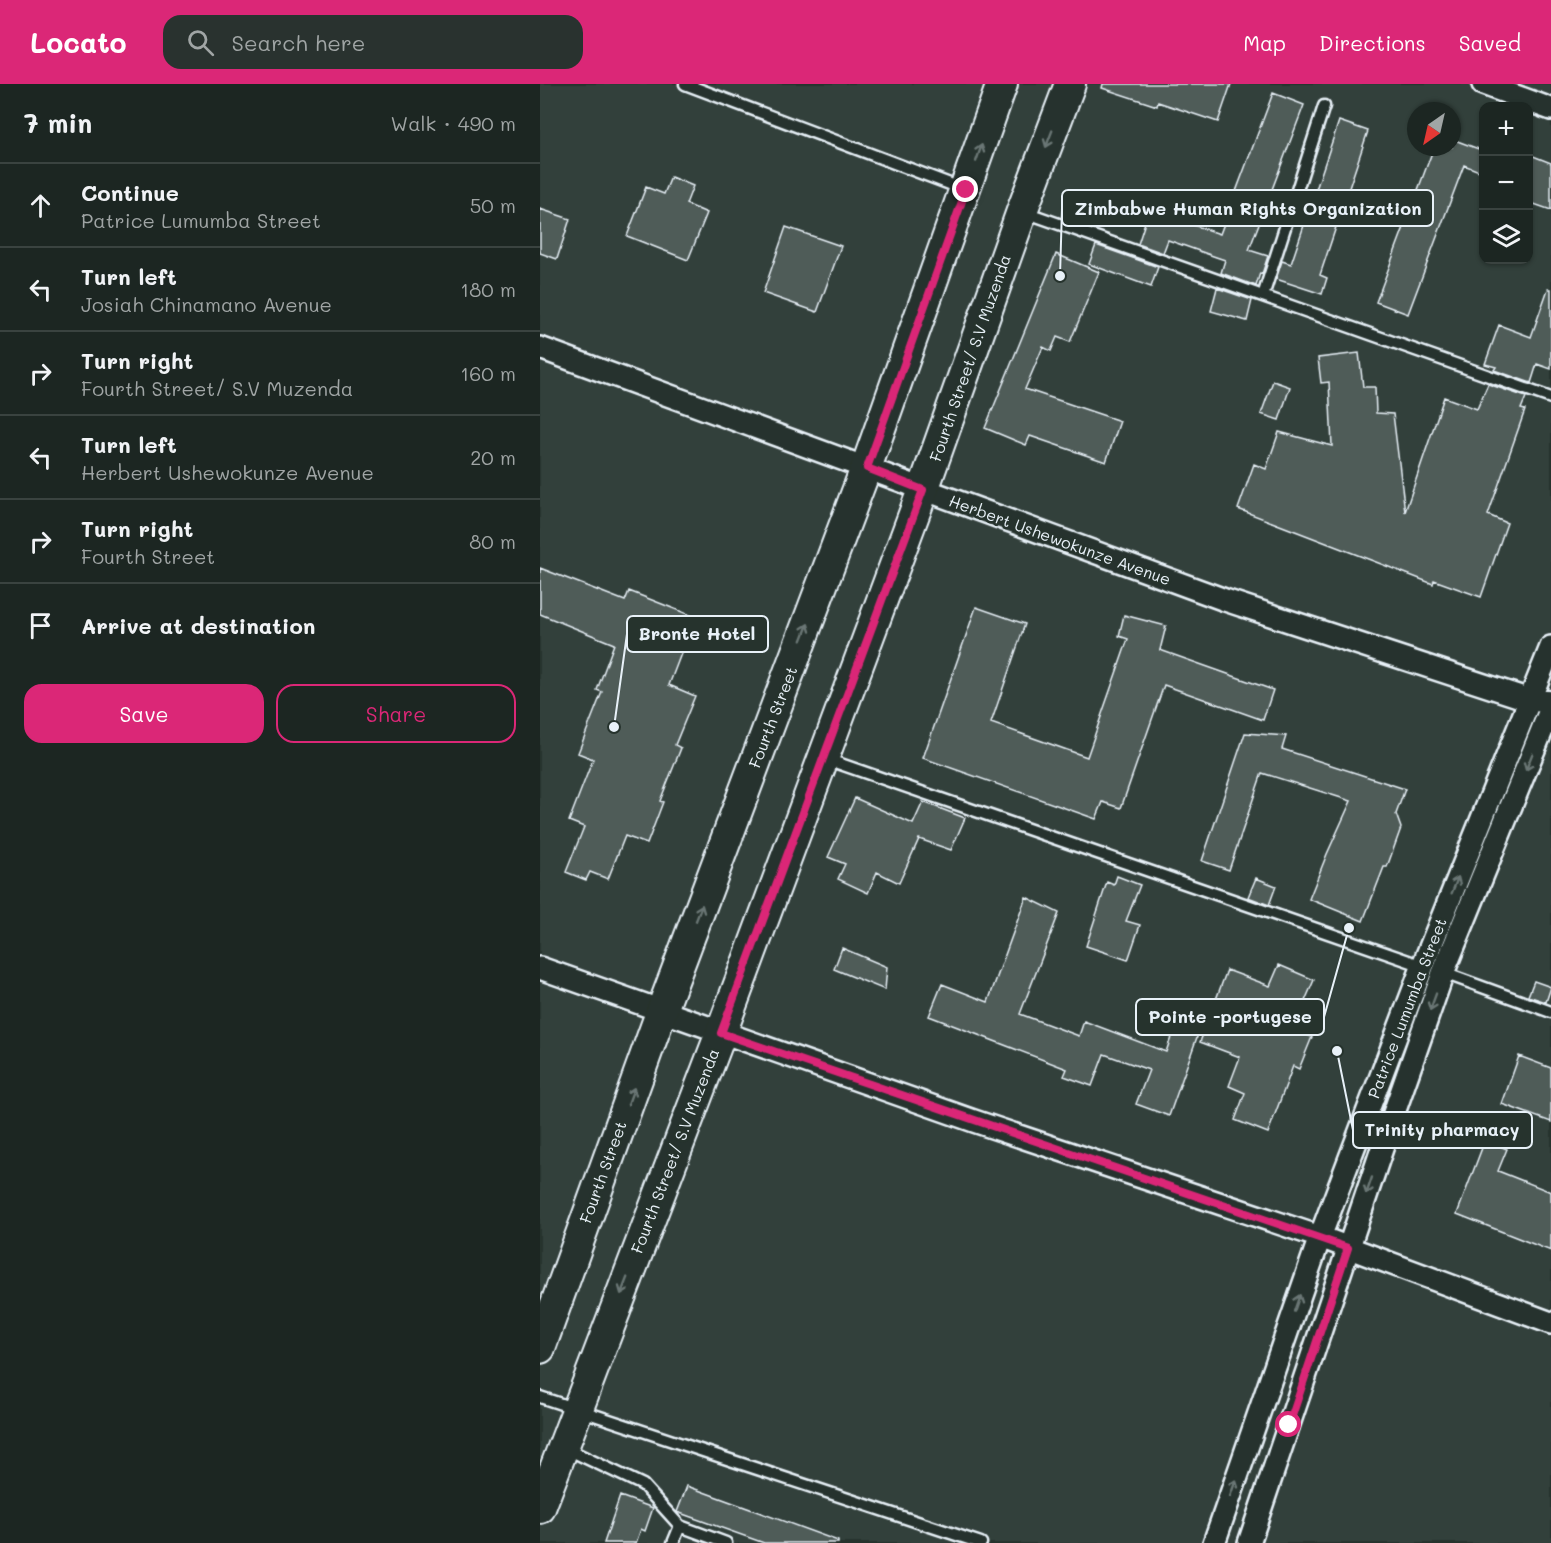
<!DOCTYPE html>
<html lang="en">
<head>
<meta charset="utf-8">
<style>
	body { margin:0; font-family:Mali,sans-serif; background:#29322f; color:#f1f3f6 }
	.controls { position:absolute; right:18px; top:18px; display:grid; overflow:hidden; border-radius:12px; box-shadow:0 2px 4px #0004 }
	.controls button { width:54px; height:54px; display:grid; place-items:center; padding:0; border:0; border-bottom:2px solid #3a4340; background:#1c2622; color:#f1f3f6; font:30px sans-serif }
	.compass { position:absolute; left:867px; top:18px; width:54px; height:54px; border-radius:50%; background:#1c2622; box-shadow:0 2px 4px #0004; rotate:214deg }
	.stop { position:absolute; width:18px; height:18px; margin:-14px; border:4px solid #db2777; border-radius:50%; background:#fff }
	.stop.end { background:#db2777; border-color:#fff; box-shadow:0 2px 6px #0008 }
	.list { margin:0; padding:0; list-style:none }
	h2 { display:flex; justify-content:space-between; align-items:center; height:78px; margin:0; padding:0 24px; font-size:26px }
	h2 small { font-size:20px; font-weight:400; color:#a0a5a5 }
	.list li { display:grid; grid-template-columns:39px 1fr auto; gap:18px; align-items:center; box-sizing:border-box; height:84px; padding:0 24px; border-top:2px solid #3a4340 }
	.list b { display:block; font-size:22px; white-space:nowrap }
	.list p { margin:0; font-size:20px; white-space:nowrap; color:#a0a5a5 }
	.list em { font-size:20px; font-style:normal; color:#a0a5a5 }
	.actions { display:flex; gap:12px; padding:18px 24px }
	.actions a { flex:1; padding:14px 0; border:2px solid #db2777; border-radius:18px; text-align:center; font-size:21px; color:#db2777 }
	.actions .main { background:#db2777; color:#fff }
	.icon { flex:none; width:33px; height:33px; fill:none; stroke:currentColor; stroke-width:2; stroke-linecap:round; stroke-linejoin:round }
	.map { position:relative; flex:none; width:1011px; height:1459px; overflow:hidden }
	header { display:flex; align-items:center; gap:36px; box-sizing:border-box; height:84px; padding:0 30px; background:#db2777; color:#fff }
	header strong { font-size:28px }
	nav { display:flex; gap:33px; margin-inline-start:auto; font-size:21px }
	.search { width:420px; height:54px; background:#29322f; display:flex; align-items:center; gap:15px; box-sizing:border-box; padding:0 21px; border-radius:18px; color:#a0a5a5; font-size:22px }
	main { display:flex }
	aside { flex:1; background:#1c2622 }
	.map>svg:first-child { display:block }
	.built { fill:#333f3a; fill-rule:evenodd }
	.building { fill:#505c59; stroke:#e8f1f8; stroke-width:1.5 }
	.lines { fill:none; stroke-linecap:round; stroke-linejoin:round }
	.service-casing { stroke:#e8f1f8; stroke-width:15 }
	.minor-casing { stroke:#e8f1f8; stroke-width:26 }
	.secondary-casing { stroke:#e8f1f8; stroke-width:34 }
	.service { stroke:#26332d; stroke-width:10 }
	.minor { stroke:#26332d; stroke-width:21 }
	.secondary { stroke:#26332d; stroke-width:30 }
	.oneway { stroke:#6a7674 }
	.route { stroke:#db2777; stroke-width:8 }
	.labels { text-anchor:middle; stroke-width:5; stroke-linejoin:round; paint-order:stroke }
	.street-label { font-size:16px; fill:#e8f1f8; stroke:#26332d }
	.leader { fill:none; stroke:#e8f1f8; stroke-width:2 }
	.callout-dot { fill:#e8f1f8; stroke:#26332d; stroke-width:2 }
	.callout { fill:#26332d; stroke:#e8f1f8; stroke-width:2 }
	.callout-label { font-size:18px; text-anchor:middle; font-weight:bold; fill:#e8f1f8 }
</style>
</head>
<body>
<header>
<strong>Locato</strong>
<div class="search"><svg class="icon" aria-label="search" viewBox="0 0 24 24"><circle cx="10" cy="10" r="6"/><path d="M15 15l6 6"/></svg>Search here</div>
<nav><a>Map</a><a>Directions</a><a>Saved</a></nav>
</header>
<main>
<aside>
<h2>7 min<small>Walk · 490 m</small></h2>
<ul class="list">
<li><svg class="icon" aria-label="ahead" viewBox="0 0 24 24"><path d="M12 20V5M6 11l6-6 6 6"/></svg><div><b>Continue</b><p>Patrice Lumumba Street</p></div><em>50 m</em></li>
<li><svg class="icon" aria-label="left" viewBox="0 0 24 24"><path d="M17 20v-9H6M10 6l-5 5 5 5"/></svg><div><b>Turn left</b><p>Josiah Chinamano Avenue</p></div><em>180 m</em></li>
<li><svg class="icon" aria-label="right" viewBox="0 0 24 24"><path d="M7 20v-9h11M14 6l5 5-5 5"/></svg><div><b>Turn right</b><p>Fourth Street/ S.V Muzenda</p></div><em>160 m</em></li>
<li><svg class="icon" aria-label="left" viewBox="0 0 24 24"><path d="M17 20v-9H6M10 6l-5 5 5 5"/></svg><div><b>Turn left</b><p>Herbert Ushewokunze Avenue</p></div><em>20 m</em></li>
<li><svg class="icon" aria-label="right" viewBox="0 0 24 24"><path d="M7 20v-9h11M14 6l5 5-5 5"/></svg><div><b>Turn right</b><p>Fourth Street</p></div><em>80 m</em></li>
<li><svg class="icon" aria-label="arrive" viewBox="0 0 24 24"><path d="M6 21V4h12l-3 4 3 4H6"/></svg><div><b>Arrive at destination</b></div></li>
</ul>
<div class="actions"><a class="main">Save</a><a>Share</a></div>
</aside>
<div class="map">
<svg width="1011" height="1459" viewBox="0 0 1011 1459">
	<rect width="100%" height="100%" fill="#26332d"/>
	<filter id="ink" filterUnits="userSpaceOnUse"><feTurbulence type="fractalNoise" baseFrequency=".0167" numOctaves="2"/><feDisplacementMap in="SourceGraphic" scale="12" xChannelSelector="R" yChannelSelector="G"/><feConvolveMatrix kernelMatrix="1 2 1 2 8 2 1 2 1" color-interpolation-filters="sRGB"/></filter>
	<g filter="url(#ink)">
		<path class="built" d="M0,0H1011V1459H0ZM944,22H988V176H944ZM876,27H912V63H876Z"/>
		<path class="building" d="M563,0H691L678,38L618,18L617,22L562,4Z
			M733,9L764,21L709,166L728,172L722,190L720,189L716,202L681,189L685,176L676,173L628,156L623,169L598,160L609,126L680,150Z
			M799,37L828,47L780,191L787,194L782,210L736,195L742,177L751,180Z
			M912,55L944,67V89L924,81L868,230L836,218L894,63H912Z
			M988,70L1011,79V126L988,118Z
			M131,93L153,102L146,120L167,129L148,176L87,152L106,103L124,110Z
			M0,125L30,135L17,175L0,169Z
			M246,143L301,162L277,228L223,209Z
			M556,161L618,183L611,203L549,180Z
			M516,170L559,188L530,258L517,253L511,267L503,263L485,305L580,337L566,378L490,352L486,361L445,344Z
			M677,204L712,216L707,237L671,227Z
			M1008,205H1011V285L997,280L991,299L954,286L956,283L945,280L959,241L991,253Z
			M819,269L823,303H835L836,329L853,330L865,428L904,313L937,325L948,300L986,313L981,325L985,326L948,431L967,439L941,513L894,496L893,500L698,425L714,380L726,385L739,348L792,362L789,298L781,299L778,274Z
			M733,297L750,303L739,336L721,330Z
			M0,484L85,517L89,507L155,533L129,601L155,612L135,661L141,664L120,717L123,718L107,760L85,752L68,795L50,788L46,796L26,788L44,743L29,737L53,675L38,669L62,608L57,606L74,560L0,530Z
			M436,523L485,540L451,639L547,673L588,555L579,552L584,531L626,542L620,566L733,606L723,636L624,601L581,724L563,718L556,735L383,674Z
			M705,649L746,652L742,665L865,705L856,730L861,744L847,783H844L823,837L769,815L787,770L811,717L722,689L689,786L662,777Z
			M315,714L373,740L383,718L425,734L411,766L379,755L359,799L337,788L328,809L298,795L305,780L288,773Z
			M577,792L600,801L586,837L600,841L588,876L546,862L567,798L574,801Z
			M716,794L736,802L729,821L708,813Z
			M486,813L519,829L480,930L539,952L544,937L626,968L638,933L661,942L629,1032L596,1020L609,986L564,970L552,1002L524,992L527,985L389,932L402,900L448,918Z
			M302,864L347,883L345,906L294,885Z
			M739,881L774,896L753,945L772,953L759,985L753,982L728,1049L695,1036L705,1009L689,1002L700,973L660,958L687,886L730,902Z
			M994,897L1011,903L1006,918L988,912Z
			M979,972L1011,984V1038L962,1020Z
			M945,1056L967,1065L958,1087L1011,1108V1167L917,1130Z
			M147,1402L298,1457V1459H224L137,1428Z
			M80,1412L113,1424L105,1447L101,1445L96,1459H64Z"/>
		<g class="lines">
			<defs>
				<path id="service" d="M145,0L423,105
					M485,128L1011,314
					M723,212L784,22
					M286,675L886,883
					M901,888L1011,928
					M0,1313L441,1459
					M25,1364L103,1401L140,1442L186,1459
					M133,1459L140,1442"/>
				<path id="minor" d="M943,0L1011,25
					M0,264L685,516L990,616L1011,618
					M0,884L434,1037L780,1153L1011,1239
					M674,1459L780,1153L883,881L1011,563
					M709,1459L854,1029L903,889L1011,624"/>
				<path id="secondary" d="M0,1264L122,926L326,384L462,0
					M0,1424L181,949L383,406L482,127L530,0"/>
			</defs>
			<use href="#service" class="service-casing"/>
			<use href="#minor" class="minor-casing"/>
			<use href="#secondary" class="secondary-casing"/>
			<use href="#service" class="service"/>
			<use href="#minor" class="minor"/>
			<use href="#secondary" class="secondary"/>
		</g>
		<defs><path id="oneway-shaft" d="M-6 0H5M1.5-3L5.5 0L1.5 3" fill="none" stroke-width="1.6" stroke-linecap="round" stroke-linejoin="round" transform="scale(1.5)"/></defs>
		<g class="oneway">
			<use href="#oneway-shaft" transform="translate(509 55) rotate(111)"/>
			<use href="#oneway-shaft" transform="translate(439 69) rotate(-71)"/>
			<use href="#oneway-shaft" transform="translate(265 548) rotate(-69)"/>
			<use href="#oneway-shaft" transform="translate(989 678) rotate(112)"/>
			<use href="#oneway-shaft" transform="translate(915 801) rotate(-68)"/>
			<use href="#oneway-shaft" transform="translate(159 829) rotate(-69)"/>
			<use href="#oneway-shaft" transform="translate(893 918) rotate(110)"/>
			<use href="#oneway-shaft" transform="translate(91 1012) rotate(-70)"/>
			<use href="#oneway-shaft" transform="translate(829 1102) rotate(109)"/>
			<use href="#oneway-shaft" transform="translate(84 1202) rotate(111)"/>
			<use href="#oneway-shaft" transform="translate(757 1219) rotate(-71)"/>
			<use href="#oneway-shaft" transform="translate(693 1404) rotate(-71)"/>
		</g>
	</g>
	<g class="lines" filter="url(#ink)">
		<path class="route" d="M426,106L327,384L383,406L181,949L808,1164L749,1341"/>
	</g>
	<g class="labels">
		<g class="street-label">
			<text transform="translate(430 274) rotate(-71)" y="6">Fourth Street/ S.V Muzenda</text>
			<text transform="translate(520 456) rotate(20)" y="6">Herbert Ushewokunze Avenue</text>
			<text transform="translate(233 633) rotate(-69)" y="6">Fourth Street</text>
			<text transform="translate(867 924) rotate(-69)" y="6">Patrice Lumumba Street</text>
			<text transform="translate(135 1067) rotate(-69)" y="6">Fourth Street/ S.V Muzenda</text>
			<text transform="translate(63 1088) rotate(-70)" y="6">Fourth Street</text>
		</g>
	</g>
	<path class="leader" d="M520 192L522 124M74 643L87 550M809 844L784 933M797 967L813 1046"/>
	<g class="callout-dot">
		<circle cx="520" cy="192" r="6"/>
		<circle cx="74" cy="643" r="6"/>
		<circle cx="809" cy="844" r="6"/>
		<circle cx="797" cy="967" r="6"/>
	</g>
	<g class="callout">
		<rect x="522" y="106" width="371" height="36" rx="6"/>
		<rect x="87" y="532" width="141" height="36" rx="6"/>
		<rect x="596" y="915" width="188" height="36" rx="6"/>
		<rect x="813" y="1028" width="179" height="36" rx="6"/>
	</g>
	<g class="callout-label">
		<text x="708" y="131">Zimbabwe Human Rights Organization</text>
		<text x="157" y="556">Bronte Hotel</text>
		<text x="690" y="939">Pointe -portugese</text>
		<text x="902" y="1052">Trinity pharmacy</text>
	</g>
</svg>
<div class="controls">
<button>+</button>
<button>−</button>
<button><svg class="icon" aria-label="layers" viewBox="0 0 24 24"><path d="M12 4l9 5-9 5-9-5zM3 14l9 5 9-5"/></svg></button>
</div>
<svg class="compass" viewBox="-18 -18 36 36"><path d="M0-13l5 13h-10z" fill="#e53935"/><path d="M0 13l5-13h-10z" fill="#a0a5a5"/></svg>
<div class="stop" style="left:749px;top:1341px"></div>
<div class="stop end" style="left:426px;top:106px"></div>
</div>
</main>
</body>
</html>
